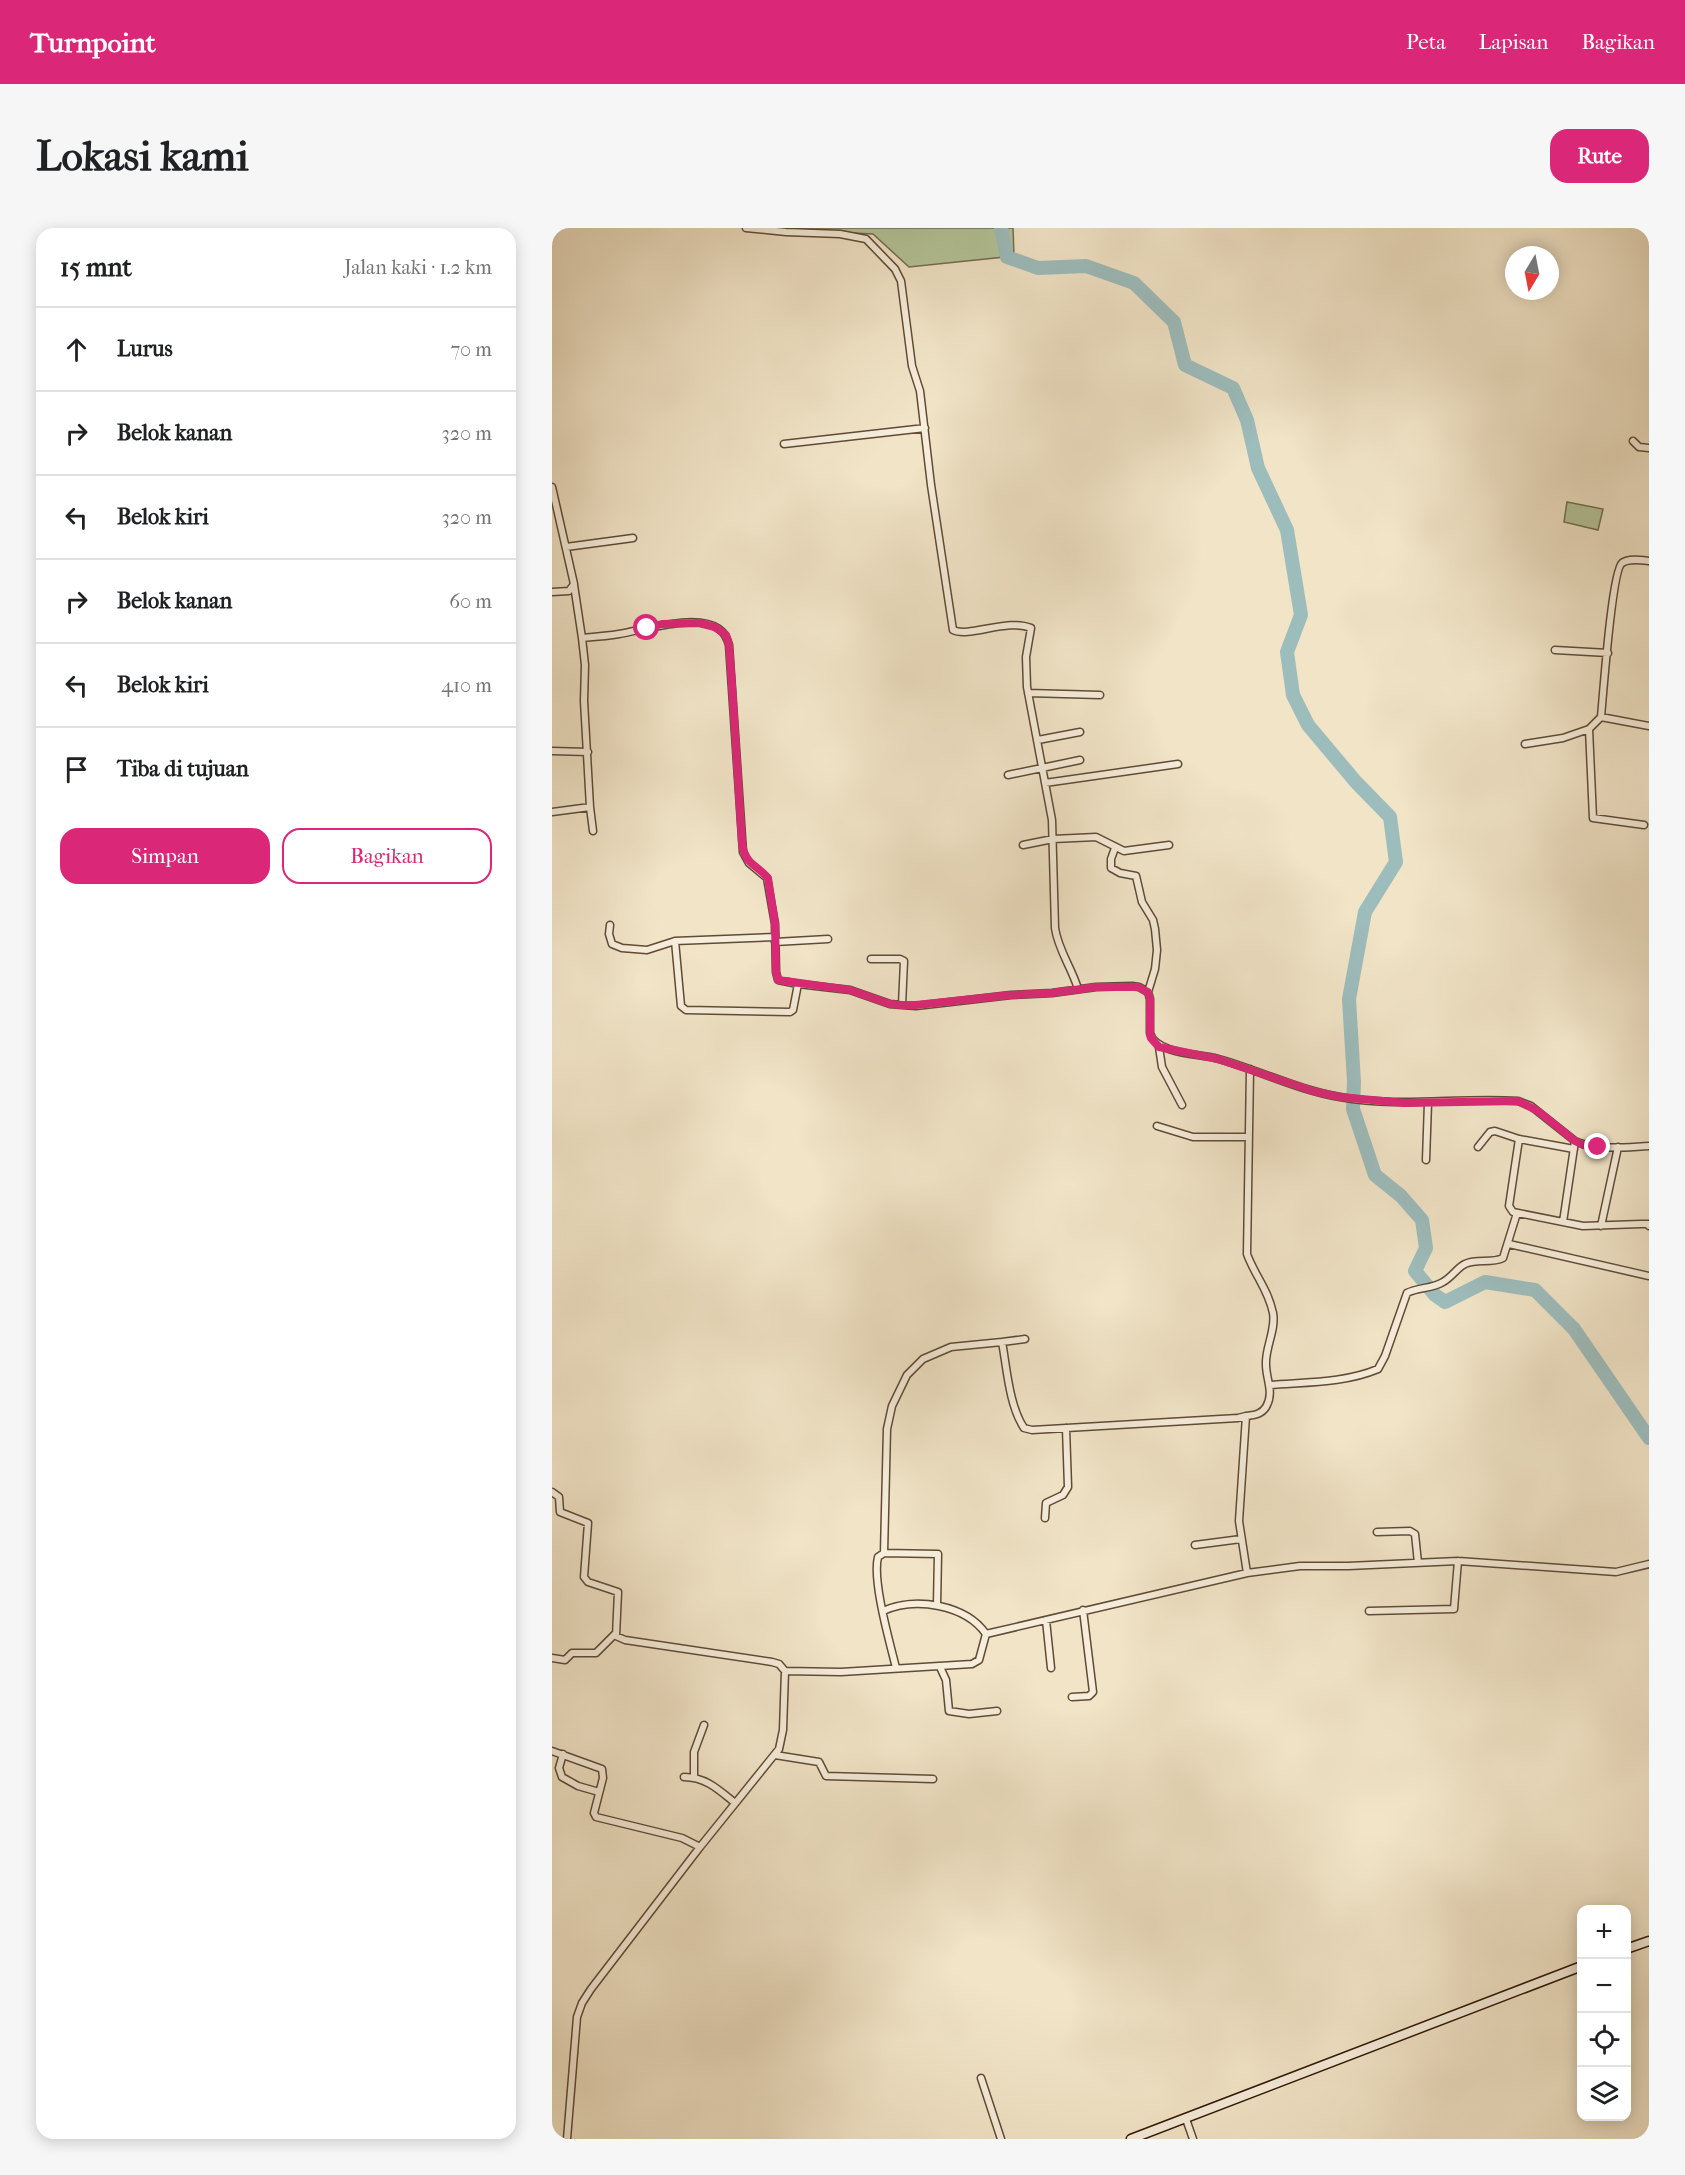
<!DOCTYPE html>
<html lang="id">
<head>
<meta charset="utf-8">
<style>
	body { margin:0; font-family:"IM FELL French Canon",serif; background:#f6f6f6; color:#202124 }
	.controls { position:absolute; right:18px; bottom:18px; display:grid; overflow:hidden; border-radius:12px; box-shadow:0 3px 15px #0003 }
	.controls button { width:54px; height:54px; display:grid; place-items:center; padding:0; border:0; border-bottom:2px solid #e0e0e0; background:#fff; color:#202124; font:30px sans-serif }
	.compass { position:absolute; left:953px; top:18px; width:54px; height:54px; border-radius:50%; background:#fff; box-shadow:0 3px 15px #0003; rotate:190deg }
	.stop { position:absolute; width:18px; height:18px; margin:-14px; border:4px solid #db2777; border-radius:50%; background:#fff }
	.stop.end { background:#db2777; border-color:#fff; box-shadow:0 2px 6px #0008 }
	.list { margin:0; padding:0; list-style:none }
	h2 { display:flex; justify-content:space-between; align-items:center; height:78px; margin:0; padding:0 24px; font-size:26px }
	h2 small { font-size:20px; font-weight:400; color:#757577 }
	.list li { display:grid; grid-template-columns:39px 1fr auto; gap:18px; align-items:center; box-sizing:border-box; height:84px; padding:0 24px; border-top:2px solid #e0e0e0 }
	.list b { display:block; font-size:22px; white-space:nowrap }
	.list em { font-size:20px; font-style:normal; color:#757577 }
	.actions { display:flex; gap:12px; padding:18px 24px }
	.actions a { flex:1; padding:14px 0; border:2px solid #db2777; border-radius:18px; text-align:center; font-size:21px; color:#db2777 }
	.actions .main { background:#db2777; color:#fff }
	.icon { flex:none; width:33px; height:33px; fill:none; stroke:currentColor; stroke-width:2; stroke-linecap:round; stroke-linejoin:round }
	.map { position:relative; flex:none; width:1097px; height:1911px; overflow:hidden; border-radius:18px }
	header { display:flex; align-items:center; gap:36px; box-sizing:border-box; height:84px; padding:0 30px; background:#db2777; color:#fff }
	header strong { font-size:28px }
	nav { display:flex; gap:33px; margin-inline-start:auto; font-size:21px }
	.intro { display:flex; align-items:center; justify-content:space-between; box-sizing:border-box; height:144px; padding:0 36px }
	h1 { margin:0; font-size:42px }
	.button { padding:15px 27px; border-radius:18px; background:#db2777; color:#fff; font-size:21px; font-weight:700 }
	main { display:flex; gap:36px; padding:0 36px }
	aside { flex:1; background:#fff; border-radius:18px; box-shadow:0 3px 15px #0003 }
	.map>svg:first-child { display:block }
	.green { fill:#b4c59a; stroke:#726e50; stroke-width:1.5 }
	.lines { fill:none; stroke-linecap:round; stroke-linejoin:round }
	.river { stroke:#9dbdbd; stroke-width:14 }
	.street-casing { stroke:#604b36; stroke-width:9 }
	.secondary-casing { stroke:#301806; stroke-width:11 }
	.street { stroke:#f6eddb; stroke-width:6 }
	.secondary { stroke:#f6eddb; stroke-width:8 }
	.route { stroke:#db2777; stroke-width:8 }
</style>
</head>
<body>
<header>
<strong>Turnpoint</strong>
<nav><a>Peta</a><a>Lapisan</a><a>Bagikan</a></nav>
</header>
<div class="intro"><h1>Lokasi kami</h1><a class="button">Rute</a></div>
<main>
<aside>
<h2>15 mnt<small>Jalan kaki · 1.2 km</small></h2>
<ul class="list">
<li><svg class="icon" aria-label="ahead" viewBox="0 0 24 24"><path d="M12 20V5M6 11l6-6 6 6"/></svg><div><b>Lurus</b></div><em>70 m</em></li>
<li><svg class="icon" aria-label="right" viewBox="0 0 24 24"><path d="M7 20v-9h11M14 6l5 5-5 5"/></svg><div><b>Belok kanan</b></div><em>320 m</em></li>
<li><svg class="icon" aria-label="left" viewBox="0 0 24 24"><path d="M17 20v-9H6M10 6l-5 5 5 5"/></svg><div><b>Belok kiri</b></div><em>320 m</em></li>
<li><svg class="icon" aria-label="right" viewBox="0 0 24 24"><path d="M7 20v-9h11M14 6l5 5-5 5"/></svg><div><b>Belok kanan</b></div><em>60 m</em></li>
<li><svg class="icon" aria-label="left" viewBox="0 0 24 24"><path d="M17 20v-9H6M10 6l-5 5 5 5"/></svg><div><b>Belok kiri</b></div><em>410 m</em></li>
<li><svg class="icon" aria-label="arrive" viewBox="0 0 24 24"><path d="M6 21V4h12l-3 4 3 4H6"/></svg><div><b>Tiba di tujuan</b></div></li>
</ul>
<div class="actions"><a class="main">Simpan</a><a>Bagikan</a></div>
</aside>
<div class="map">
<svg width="1097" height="1911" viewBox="0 0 1097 1911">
	<rect width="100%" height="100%" fill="#f1e4c7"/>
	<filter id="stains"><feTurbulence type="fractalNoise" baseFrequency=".00333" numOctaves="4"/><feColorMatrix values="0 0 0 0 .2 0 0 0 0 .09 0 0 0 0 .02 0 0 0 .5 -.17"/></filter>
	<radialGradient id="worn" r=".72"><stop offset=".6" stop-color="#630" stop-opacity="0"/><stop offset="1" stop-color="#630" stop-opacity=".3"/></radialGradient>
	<path class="green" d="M200,0H461L462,28L357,39L321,6Z
		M1015,274L1051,281L1046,302L1012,294Z"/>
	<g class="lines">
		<path class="river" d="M449,0L455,29L486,40L534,38L582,55L622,94L633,137L681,160L695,192L706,240L735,302L749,387L735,424L741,467L756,497L803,553L838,589L844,634L813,684L797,771L802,854L801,881L823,947L849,968L870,992L874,1020L863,1043L883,1067L893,1074L933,1054L983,1062L1022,1101L1097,1210"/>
		<defs>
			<path id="street" d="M194,0L234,4L288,6L314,11L343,41L349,53L360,138L368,163L379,257L401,402C417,410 456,390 479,400L474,429L475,459L500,592L503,700C506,722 520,740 526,761
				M0,2L1,0
				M1081,213L1087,219L1097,220
				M232,216L373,200
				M0,259L22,356L17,363L0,364
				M14,319L81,310
				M22,357L30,410
				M1003,422L1056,425
				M476,465L548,467
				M1049,489L1097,498
				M486,512L528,504
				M973,516L1011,510L1037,501
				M0,523L36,524
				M456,547L528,532
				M493,555L626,536
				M38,579L41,603
				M0,584L38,579L32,473L33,437L30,410C42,409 55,408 67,406C92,402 145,385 167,401C173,405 175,410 177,417L191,624L197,635L215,650L223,696L224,744L226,752L246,756L298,762L338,776L350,777L364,778L459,767L500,765L544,759L580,758L587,759L596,764L598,771V805C603,825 645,826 663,830C705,841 745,862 788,869C849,880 906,869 966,873L979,878L1023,913C1045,923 1074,919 1097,918
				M1092,597L1041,590L1037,501L1049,489C1051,468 1060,343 1070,335C1077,330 1089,332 1097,333
				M471,617L501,611L544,609L572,623L617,617
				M563,620L559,631V640L568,645L584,648L590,674L601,692L603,701L605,722L603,741L596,764
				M58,697L57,706L60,716L70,720L95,722L123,713L223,709
				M123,713L129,778L134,782L238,784L241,782L246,756
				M223,714L276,711
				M319,731H348L352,733L350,777
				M607,819L610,839L630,877
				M605,898L641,909H696
				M967,911L1022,921
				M926,919L938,904L943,903L967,911L957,978L961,984L1031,998L1089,996H1097V998
				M874,932L876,875
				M1011,994L1023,913
				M1049,998L1066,919
				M957,1016L1097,1048
				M450,1114L473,1111
				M718,1157C754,1154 793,1155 826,1141L833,1128L855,1065C866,1059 880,1061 891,1054C900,1049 906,1039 913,1036C925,1030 939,1036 951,1030L965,985
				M0,1264L7,1269L8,1284L36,1295L32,1349L36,1354L66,1364L64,1408L73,1412L220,1434L227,1436L233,1443L289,1444L420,1436L427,1432L434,1406L695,1345L748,1338H796L906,1333L1064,1344L1097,1336
				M493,1290L494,1275L511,1267L516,1259L514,1200
				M825,1304L858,1303L863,1306L866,1335
				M643,1317L689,1311
				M332,1325L335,1201L340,1178L355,1147L371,1131L399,1119L450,1114C455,1141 457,1177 472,1200L480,1202L686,1190L694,1188
				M695,1345L687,1293L694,1188C701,1187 709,1187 714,1179C723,1164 713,1150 714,1134C714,1118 724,1101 721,1085C716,1061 703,1048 695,1026L698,841
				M331,1383C363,1368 414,1377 434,1406
				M817,1383L902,1381L906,1333
				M494,1392L499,1440
				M0,1430L13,1432L20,1425H44L63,1406
				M388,1439L394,1452L397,1483L417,1486L445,1483
				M344,1440C338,1415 320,1353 326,1329L332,1325L386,1326L385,1377
				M520,1469L537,1468L541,1464L531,1382
				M0,1523L50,1541L51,1550L42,1585L44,1589L130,1610L148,1619L39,1761L30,1775L25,1789L15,1911
				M11,1526L7,1540L10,1549L26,1558L47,1564
				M223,1527L267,1534L274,1548L381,1551
				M132,1549C154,1549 167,1562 183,1575
				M142,1549V1524L152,1497
				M148,1619L227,1521L231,1502L233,1443
				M429,1850L449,1911
				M634,1891L641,1911"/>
			<path id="secondary" d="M1074,1721L1097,1713
				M579,1911L1030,1738"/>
		</defs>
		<use href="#street" class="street-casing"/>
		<use href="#secondary" class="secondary-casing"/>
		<use href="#street" class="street"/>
		<use href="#secondary" class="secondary"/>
	</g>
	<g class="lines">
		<path class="route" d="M95,400L110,396L147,395L163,399L174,407L177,417L180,457L190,615C193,637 203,635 216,650L223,696L224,744L226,752L298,762L338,776L350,777H364L459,767L500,765L544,759H586L596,764L598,771V806L599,810L607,819L666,831L761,863L788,869L852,875L966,873L986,883L1023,913L1031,917L1046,919"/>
	</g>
	<rect width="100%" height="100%" filter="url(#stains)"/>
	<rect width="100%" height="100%" fill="url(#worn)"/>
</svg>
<div class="controls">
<button>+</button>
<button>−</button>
<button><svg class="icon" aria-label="locate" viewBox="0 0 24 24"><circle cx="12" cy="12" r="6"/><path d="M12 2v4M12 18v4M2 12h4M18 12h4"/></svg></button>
<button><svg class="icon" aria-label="layers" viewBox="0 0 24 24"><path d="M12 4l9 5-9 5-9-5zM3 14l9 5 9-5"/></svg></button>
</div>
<svg class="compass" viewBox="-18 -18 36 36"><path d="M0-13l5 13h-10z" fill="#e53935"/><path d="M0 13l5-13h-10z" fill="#757577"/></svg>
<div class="stop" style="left:95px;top:400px"></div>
<div class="stop end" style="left:1046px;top:919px"></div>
</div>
</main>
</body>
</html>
